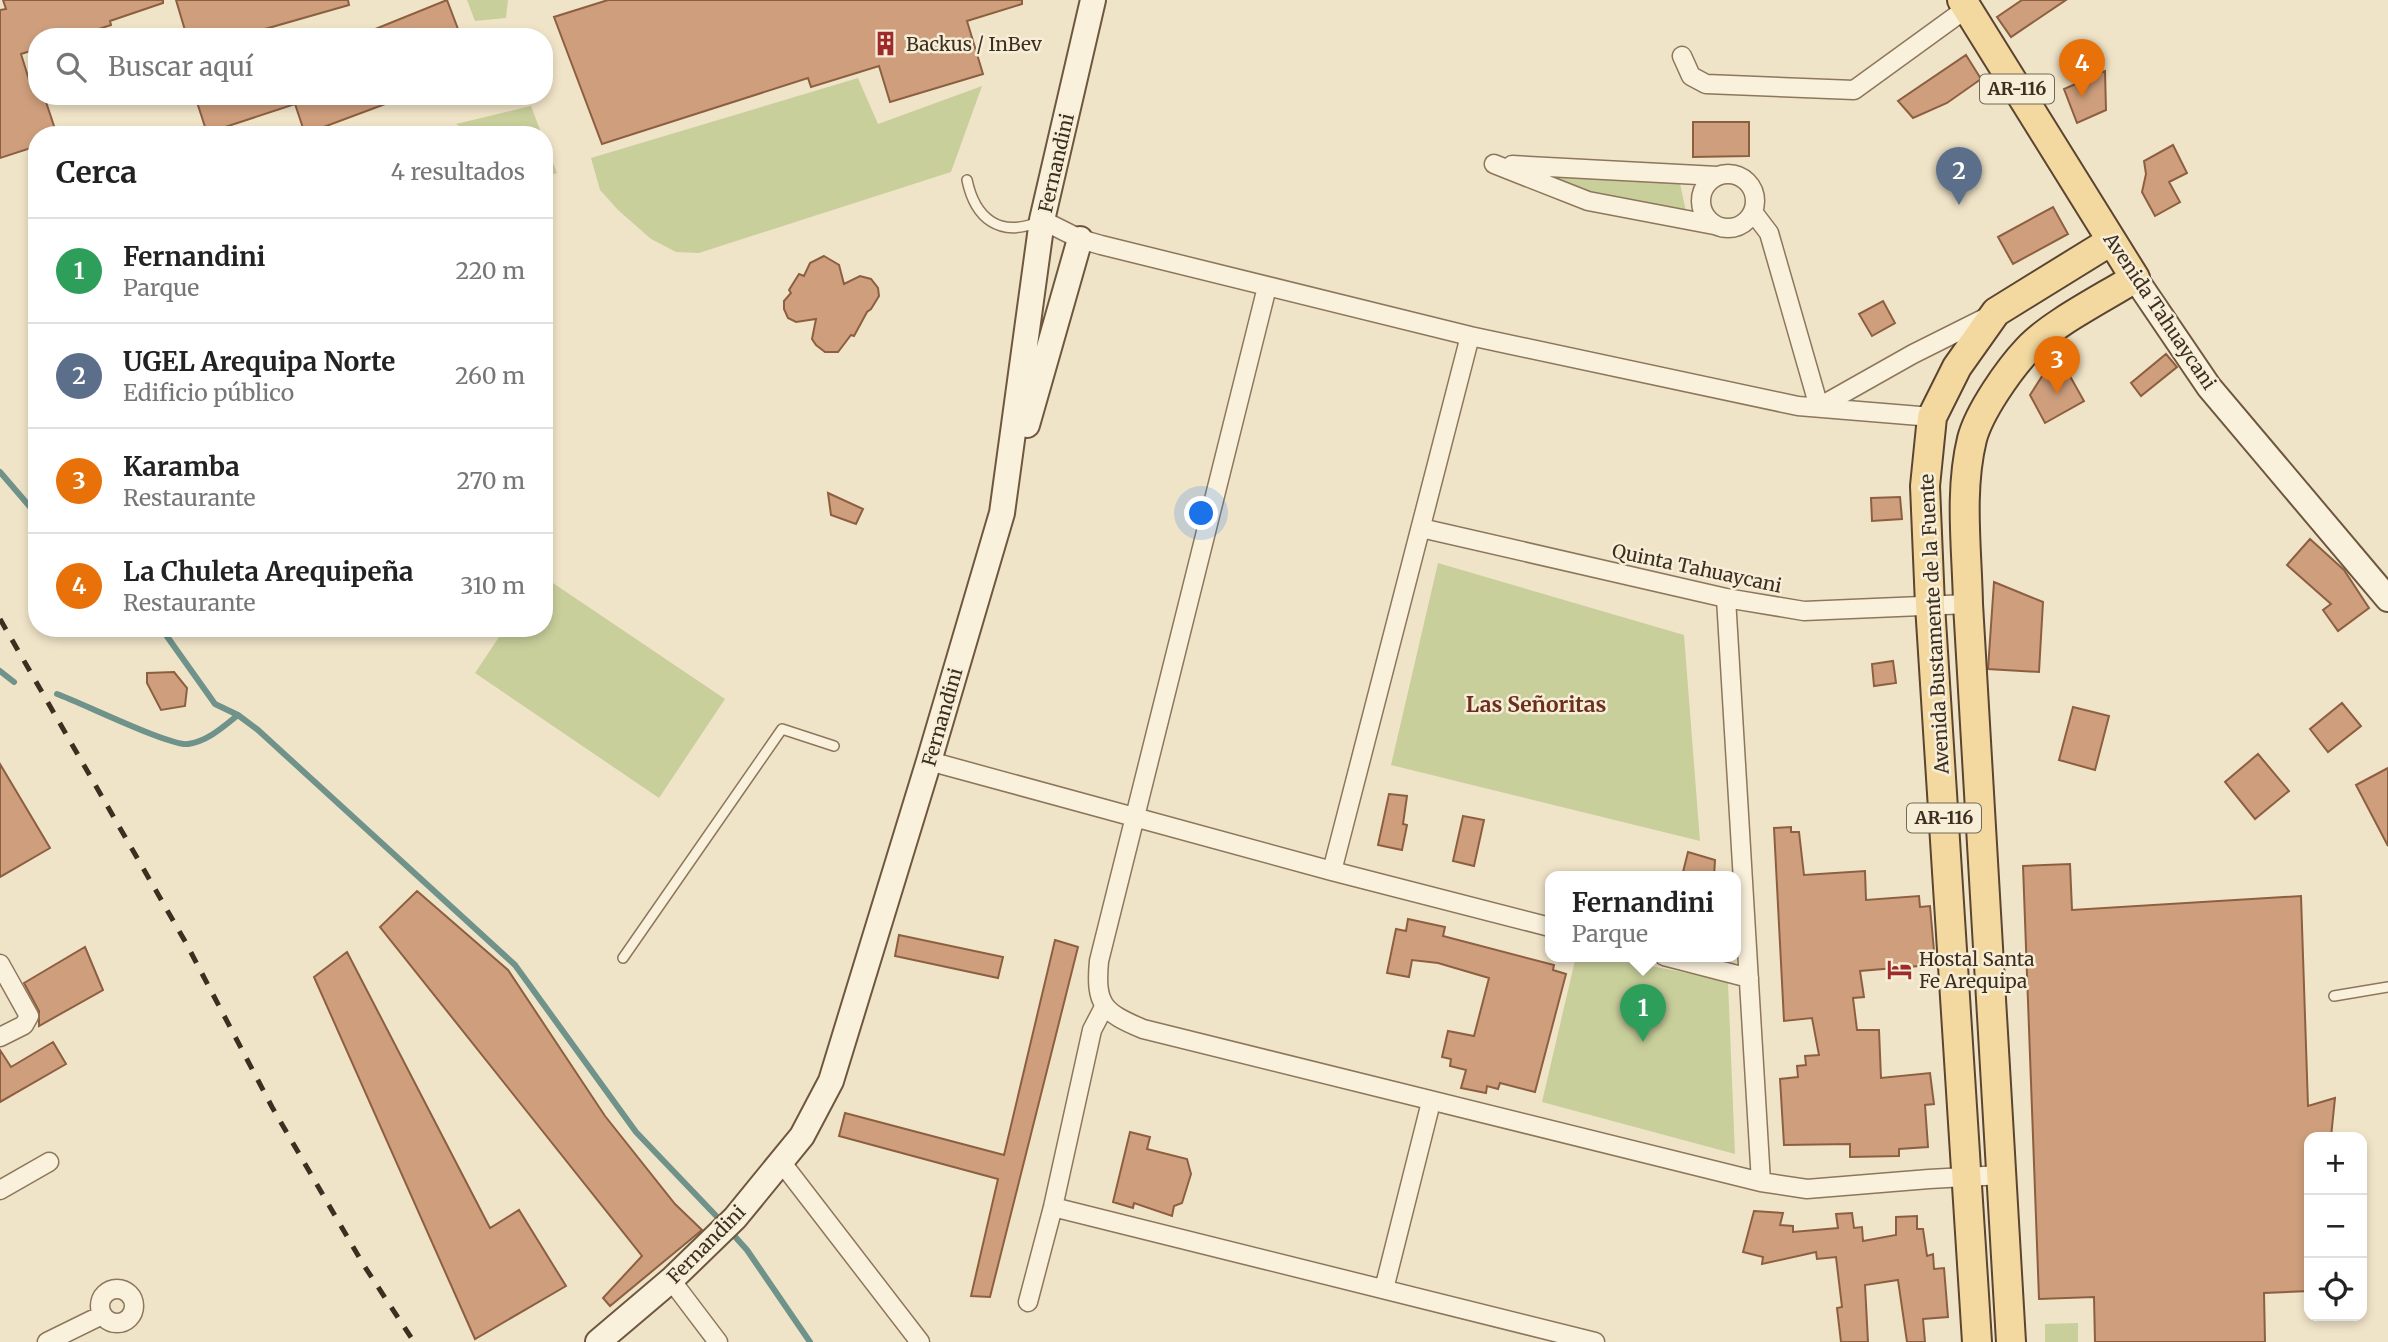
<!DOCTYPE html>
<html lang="es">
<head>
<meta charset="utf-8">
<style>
	body { margin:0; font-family:Merriweather,serif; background:#f6f6f6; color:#222 }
	.controls { position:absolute; right:21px; bottom:21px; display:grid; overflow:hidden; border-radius:14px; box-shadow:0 4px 10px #0003 }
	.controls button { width:63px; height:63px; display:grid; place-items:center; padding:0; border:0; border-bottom:2px solid #e0e0e0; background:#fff; color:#222; font:35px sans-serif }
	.you { position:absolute; left:1202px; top:514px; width:24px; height:24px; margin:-18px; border:5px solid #fff; border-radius:50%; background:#1a73e8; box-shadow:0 0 0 10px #1a73e833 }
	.badge { display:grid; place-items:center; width:46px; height:46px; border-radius:50%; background:#9e2a2b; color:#fff; font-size:23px; font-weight:700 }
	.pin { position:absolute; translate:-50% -58px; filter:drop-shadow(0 2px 4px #0008) }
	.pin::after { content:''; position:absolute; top:37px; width:24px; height:21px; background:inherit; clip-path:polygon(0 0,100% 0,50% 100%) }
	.popup { position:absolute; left:1545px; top:871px; width:196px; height:91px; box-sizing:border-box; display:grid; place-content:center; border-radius:14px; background:#fff; filter:drop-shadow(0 2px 5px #0005); font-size:23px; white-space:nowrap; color:#767676 }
	.popup b { font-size:26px; color:#222 }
	.popup::after { content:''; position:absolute; left:50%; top:100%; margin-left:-14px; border:14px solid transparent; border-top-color:#fff }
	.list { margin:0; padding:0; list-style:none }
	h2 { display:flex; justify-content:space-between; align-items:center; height:91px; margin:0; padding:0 28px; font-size:30px }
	h2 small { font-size:23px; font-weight:400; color:#767676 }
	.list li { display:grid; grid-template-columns:46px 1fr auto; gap:21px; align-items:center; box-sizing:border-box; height:105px; padding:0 28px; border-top:2px solid #e0e0e0 }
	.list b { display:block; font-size:26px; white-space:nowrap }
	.list p { margin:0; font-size:23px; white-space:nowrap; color:#767676 }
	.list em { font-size:23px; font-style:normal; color:#767676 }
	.icon { flex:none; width:38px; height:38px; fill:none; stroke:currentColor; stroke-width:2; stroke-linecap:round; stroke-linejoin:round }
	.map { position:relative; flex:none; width:2388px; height:1342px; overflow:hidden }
	.search { position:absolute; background:#fff; box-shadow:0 4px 10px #0003; left:28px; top:28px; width:525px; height:77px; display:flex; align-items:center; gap:18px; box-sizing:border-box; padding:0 24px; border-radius:28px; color:#767676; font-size:26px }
	.panel { position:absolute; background:#fff; box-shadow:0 4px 10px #0003; left:28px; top:126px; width:525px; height:511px; border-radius:28px }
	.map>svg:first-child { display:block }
	.green { fill:#c9cf9b }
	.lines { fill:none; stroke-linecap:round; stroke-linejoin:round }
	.stream { stroke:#6f938a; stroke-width:6 }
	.building { fill:#cf9f7d; stroke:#8d5f41; stroke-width:2 }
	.lane-casing { stroke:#8d765c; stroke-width:12 }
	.street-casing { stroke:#8d765c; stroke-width:21 }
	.secondary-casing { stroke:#6f573f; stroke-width:28 }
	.primary-casing { stroke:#5b4430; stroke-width:32 }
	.lane { stroke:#faf1dc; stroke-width:9 }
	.street { stroke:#faf1dc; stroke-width:18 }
	.secondary { stroke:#faf1dc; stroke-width:24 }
	.primary { stroke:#f3d9a0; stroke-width:28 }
	.rail { stroke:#3d2e20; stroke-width:5; stroke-dasharray:12 12; stroke-linecap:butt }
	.labels { text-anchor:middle; stroke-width:5; stroke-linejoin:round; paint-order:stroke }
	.shield { fill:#f7eed8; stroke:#756857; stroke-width:2 }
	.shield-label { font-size:18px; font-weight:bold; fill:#3d2e20 }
	.poi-label { font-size:19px; fill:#3d2e20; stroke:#f7eed8; text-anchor:start }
	.street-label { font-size:19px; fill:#3d2e20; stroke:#f7eed8 }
	.neighbourhood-label { font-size:21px; font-weight:bold; fill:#6b2e1e; stroke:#f7eed8 }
</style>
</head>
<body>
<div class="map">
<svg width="2388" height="1342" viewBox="0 0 2388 1342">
	<rect width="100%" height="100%" fill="#f0e4c8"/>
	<path class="green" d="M467,0H508L506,18L475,21Z
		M858,78L878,124L982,86L951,172L699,253L676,252L651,239L618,210L600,190L591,158Z
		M531,106L542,135H474L456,124Z
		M544,140L557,173L544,177Z
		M1557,175L1679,179L1687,216L1562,189Z
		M1438,563L1684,635L1700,841L1391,765Z
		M544,577L725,699L659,798L475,673L505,628H544Z
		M1576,956H1599L1728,981L1735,1154L1542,1102Z
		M2078,1323V1342H2045V1324Z"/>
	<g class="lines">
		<path class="stream" d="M0,472L37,515
			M161,628L215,704L238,715L258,730L515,965L636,1132L722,1222
			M0,671L14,682
			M57,694C80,702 171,747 188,744C208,741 223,727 238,715
			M729,1230L747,1250L810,1342"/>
	</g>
	<path class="building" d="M3,0H163V3L110,21L111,25L74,37H37V49L21,54L31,86L37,84V96H44L57,135H37V146L0,158V10L6,9Z
		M176,0H348L349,5L237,37H187Z
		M447,0L461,37H358V36Z
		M608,0H1022V4L967,21L983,74L890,102L879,66L811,87L808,78L602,144L554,17Z
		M2022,0H2066L2011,37L1997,17Z
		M1966,55L1981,79L1947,103L1913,118L1898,101Z
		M2105,71L2106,110L2077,123L2064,89Z
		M195,96H404V97L305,134L295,104L207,133Z
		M1693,122H1749V156L1693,157Z
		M2173,145L2187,173L2169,182L2180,202L2155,216L2142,192L2146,174L2144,161Z
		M2053,207L2068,234L2013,264L1998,237Z
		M824,256L839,265L844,284L860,276L871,279L878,288L879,296L871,309L867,312L854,336L851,335L838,352H825L816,345L812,339L816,319L796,322L788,318L784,309V301L791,293L789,290L799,274L804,276L810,263Z
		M1883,301L1895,323L1872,336L1859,314Z
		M2057,353L2084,401L2045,423L2030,395Z
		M2166,354L2177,367L2141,396L2131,383Z
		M828,493L863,509L856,524L831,515Z
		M1900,497L1902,519L1872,521L1871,498Z
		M2310,539L2344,570L2369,608L2338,631L2323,610L2331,604L2287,565Z
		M1994,582L2043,602L2039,672L1988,669Z
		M1893,661L1896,683L1874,686L1872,664Z
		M174,672L187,688L185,706L161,710L147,683V673Z
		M2342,703L2361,726L2328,752L2310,729Z
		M2073,707L2109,716L2095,770L2059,760Z
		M2258,754L2289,791L2255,819L2225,782Z
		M0,764L50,848L0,877Z
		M2388,768V846L2356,785Z
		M1389,794L1407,796L1403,824L1407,825L1402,850L1378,845Z
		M1463,816L1484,820L1474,866L1453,861Z
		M1791,827V832H1799L1804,875L1865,871L1866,900L1919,896L1920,907L1930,906L1934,951H1931V965L1860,971L1864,997L1853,998L1857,1030H1879L1881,1078L1930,1073L1934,1104L1925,1105L1928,1147L1899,1149V1156L1850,1157V1144L1784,1145L1780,1079L1798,1077L1797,1066L1806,1065L1805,1056L1819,1055L1812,1018L1784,1021L1774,828Z
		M1688,852L1715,860L1714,876H1682Z
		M2070,864L2072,910L2301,896L2308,1106L2335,1098L2331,1137H2309V1291L2264,1293L2265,1342H2095L2094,1297L2039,1299L2023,866Z
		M417,891L508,970L605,1116L675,1204L702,1230L610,1306L603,1298L642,1256L380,927Z
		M1408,919L1445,927L1443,936L1554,965L1553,970L1566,974L1535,1092L1500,1083L1498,1089L1487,1086L1486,1093L1461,1088L1466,1070L1450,1066L1451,1059L1442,1057L1448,1031L1474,1036L1489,978L1438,963L1412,960L1409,977L1387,973L1396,929L1406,931Z
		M899,935L1003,957L998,978L895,956Z
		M1055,940L1078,947L990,1297L971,1296L998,1179L839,1136L845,1113L1004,1155Z
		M85,947L103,990L39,1026V1011L24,983Z
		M347,952L490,1228L519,1210L566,1286L475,1339L314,977Z
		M53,1042L66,1064L0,1102V1050L11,1067Z
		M1130,1132L1150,1137L1147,1149L1187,1159L1191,1174L1182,1203L1174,1206L1172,1216L1134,1203L1133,1208L1113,1202Z
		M1754,1211L1783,1213L1780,1225L1793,1226V1232L1838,1228L1836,1214L1852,1213L1854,1228L1862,1227L1863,1241L1896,1235V1217L1917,1216V1229H1923L1927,1256L1933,1254L1934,1269L1944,1268L1948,1317L1923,1319L1925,1342H1907L1898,1280L1865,1285L1868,1342H1841L1837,1308L1842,1307L1836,1257L1817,1259L1816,1252L1762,1264L1763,1257L1743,1252Z"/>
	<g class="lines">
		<defs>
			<path id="lane" d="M967,180C975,218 999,238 1038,222
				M623,958L782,729L834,746
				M2334,996L2388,987"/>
			<path id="street" d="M1682,56L1691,76L1706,84L1854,90L1967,8
				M1494,164L1588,201L1714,225
				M1512,165L1717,176
				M1701 201a27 27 0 1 1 54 0a27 27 0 1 1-54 0Z
				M1753,212L1769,233L1819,407
				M1042,220L1080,239L1101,245L1470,336L1798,406L1932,417
				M1267,287L1099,961C1095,1005 1103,1012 1143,1029L1761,1182L1807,1189L1929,1179L2002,1175
				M1819,407L1913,354L1989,316
				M1421,528L1726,598L1804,611L1968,604
				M1726,598L1761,1182
				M929,761L1332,871L1550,927
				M1332,871L1470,336
				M1664,956L1749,978
				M0,964L29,1016L24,1025L0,1037
				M782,1163L920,1342
				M0,1190L49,1162
				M1053,1207L1595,1342
				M671,1280L718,1342
				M1384,1289L1431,1102
				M100 1306a17 17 0 1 1 34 0a17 17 0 1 1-34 0Z
				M1028,1302L1053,1207L1092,1030L1104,1007
				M47,1342L102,1315"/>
			<path id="secondary" d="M2135,278L2209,387L2388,599
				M1027,425L1080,239
				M598,1342L671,1280L735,1218L802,1136L831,1081L929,761L1002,513L1042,220L1093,0"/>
			<path id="primary" d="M1962,0L2135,278C2105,297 2051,324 2028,349C2009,369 1979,412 1972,439C1959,492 1967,550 1968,604L2011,1342
				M1977,1342L1930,605L1925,486L1932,417L1957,367L1996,312L2111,241"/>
		</defs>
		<use href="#lane" class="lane-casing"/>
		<use href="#street" class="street-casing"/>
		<use href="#secondary" class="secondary-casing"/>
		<use href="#primary" class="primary-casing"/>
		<use href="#lane" class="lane"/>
		<use href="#street" class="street"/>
		<use href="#secondary" class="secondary"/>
		<use href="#primary" class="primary"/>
		<path class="rail" d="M0,619L186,943L272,1107L363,1264L414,1342"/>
	</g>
	<defs>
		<symbol id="building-bare" viewBox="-9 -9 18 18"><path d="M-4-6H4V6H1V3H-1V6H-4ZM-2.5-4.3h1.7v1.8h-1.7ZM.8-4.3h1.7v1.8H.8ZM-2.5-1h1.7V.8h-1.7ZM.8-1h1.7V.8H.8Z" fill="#9e2a2b" stroke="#f7eed8" stroke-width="2.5" paint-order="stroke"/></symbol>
		<symbol id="hotel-bare" viewBox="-9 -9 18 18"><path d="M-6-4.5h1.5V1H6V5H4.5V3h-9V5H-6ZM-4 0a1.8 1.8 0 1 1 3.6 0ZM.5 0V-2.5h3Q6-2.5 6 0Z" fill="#9e2a2b" stroke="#f7eed8" stroke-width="2.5" paint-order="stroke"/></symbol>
	</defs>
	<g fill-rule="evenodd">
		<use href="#building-bare" x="868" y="26" width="35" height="35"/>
		<use href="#hotel-bare" x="1882" y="952" width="35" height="35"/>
	</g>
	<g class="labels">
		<g class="shield">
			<rect x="1980" y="74.5" width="74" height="29" rx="5"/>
			<rect x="1907" y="803.5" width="74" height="29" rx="5"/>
		</g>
		<g class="shield-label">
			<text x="2017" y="95">AR-116</text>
			<text x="1944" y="824">AR-116</text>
		</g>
		<g class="poi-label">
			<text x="906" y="51">Backus / InBev</text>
			<text x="1919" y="966">Hostal Santa<tspan x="1919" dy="22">Fe Arequipa</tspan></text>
		</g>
		<g class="street-label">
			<text transform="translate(1056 163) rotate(-77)" y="7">Fernandini</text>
			<text transform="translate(2160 311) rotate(56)" y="7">Avenida Tahuaycani</text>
			<text transform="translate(1697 568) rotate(12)" y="7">Quinta Tahuaycani</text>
			<text transform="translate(1934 624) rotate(-93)" y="7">Avenida Bustamente de la Fuente</text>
			<text transform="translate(942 717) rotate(-74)" y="7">Fernandini</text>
			<text transform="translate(706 1244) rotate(-45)" y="7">Fernandini</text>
		</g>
		<g class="neighbourhood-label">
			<text x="1536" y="712">Las Señoritas</text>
		</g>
	</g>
</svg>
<div class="controls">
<button>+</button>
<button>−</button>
<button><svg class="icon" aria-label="locate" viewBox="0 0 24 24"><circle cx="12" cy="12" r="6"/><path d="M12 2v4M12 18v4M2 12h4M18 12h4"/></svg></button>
</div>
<div class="you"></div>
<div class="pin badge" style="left:1643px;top:1042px;background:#2e9e5b">1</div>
<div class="popup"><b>Fernandini</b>Parque</div>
<div class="pin badge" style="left:1959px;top:205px;background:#5c6f8a">2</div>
<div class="pin badge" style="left:2057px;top:394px;background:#e8710a">3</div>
<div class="pin badge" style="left:2082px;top:97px;background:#e8710a">4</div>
<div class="search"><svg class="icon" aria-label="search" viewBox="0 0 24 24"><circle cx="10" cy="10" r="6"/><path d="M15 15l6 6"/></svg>Buscar aquí</div>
<section class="panel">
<h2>Cerca<small>4 resultados</small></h2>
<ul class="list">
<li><span class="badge" style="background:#2e9e5b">1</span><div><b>Fernandini</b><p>Parque</p></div><em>220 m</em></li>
<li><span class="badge" style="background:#5c6f8a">2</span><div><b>UGEL Arequipa Norte</b><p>Edificio público</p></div><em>260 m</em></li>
<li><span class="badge" style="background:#e8710a">3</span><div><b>Karamba</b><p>Restaurante</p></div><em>270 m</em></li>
<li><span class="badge" style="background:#e8710a">4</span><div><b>La Chuleta Arequipeña</b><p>Restaurante</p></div><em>310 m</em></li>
</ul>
</section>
</div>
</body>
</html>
